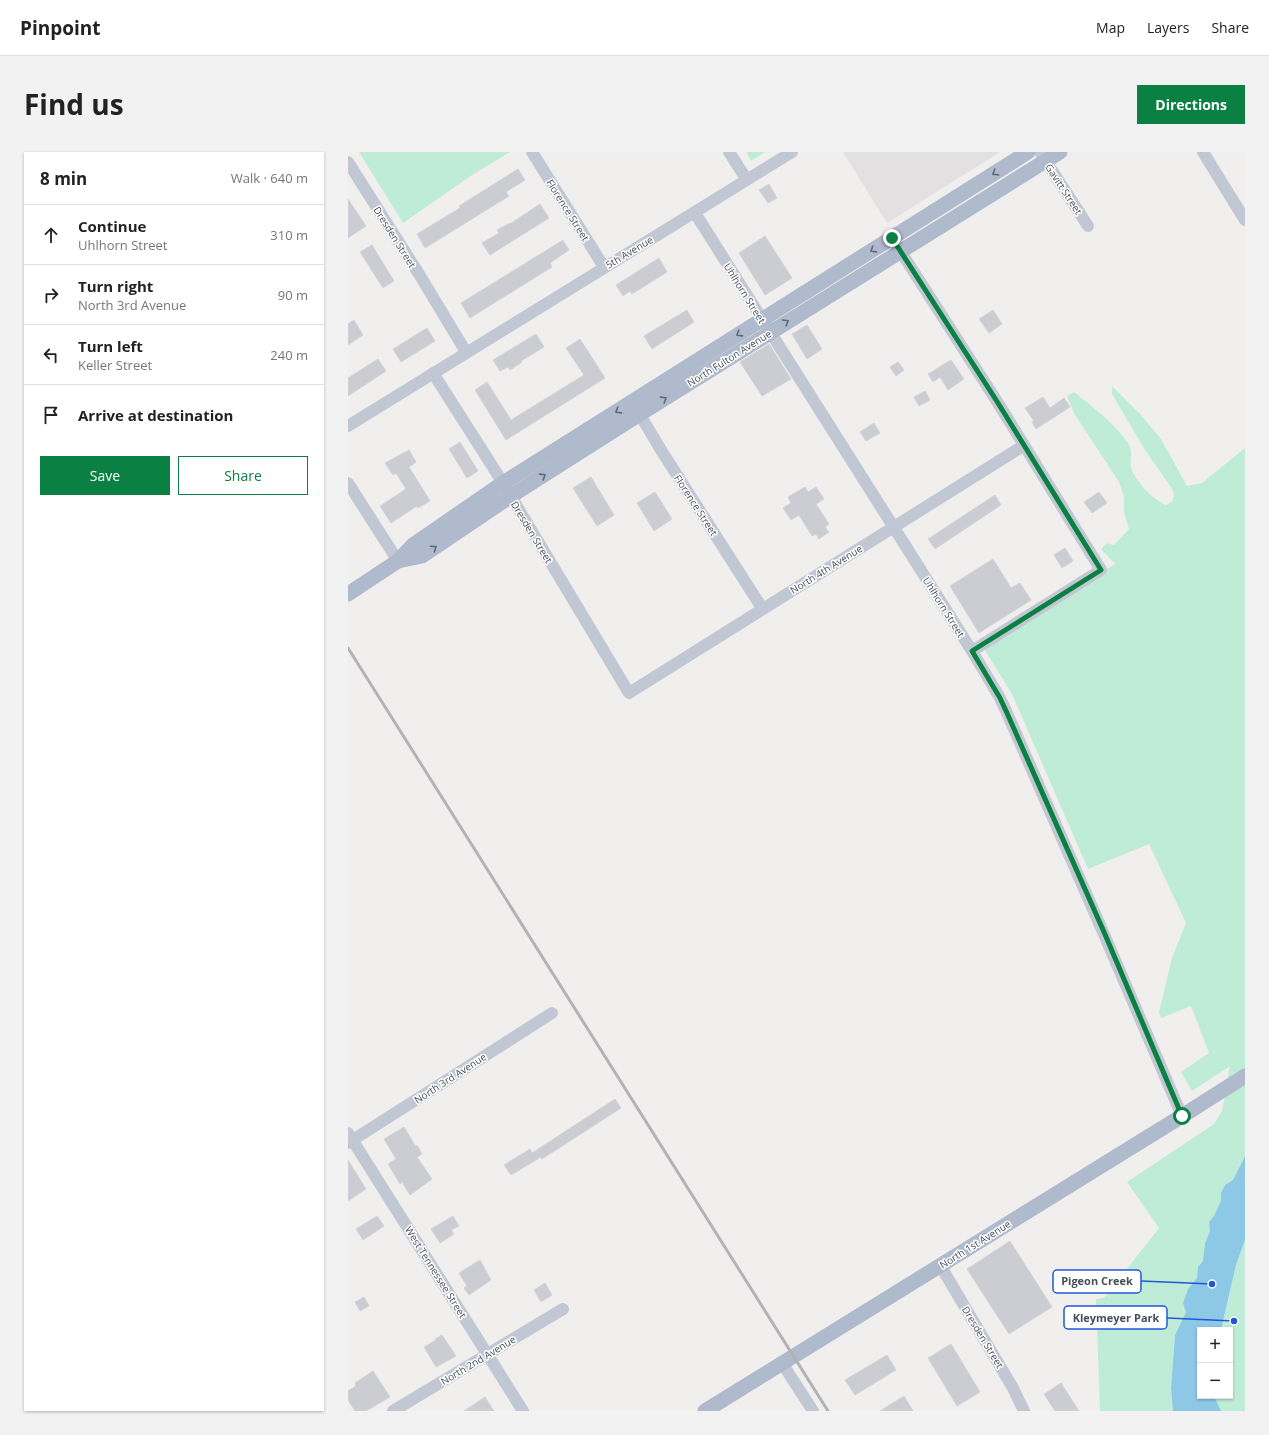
<!DOCTYPE html>
<html lang="en">
<head>
<meta charset="utf-8">
<style>
	body { margin:0; font-family:"Open Sans",sans-serif; background:#f2f2f2; color:#222 }
	.controls { position:absolute; right:12px; bottom:12px; display:grid; overflow:hidden; border-radius:0px; box-shadow:0 1px 3px #0004 }
	.controls button { width:36px; height:36px; display:grid; place-items:center; padding:0; border:0; border-bottom:1px solid #e0e0e0; background:#fff; color:#222; font:20px sans-serif }
	.stop { position:absolute; width:12px; height:12px; margin:-9px; border:3px solid #0b8043; border-radius:50%; background:#fff }
	.stop.end { background:#0b8043; border-color:#fff; box-shadow:0 1px 4px #0008 }
	.list { margin:0; padding:0; list-style:none }
	h2 { display:flex; justify-content:space-between; align-items:center; height:52px; margin:0; padding:0 16px; font-size:17px }
	h2 small { font-size:13px; font-weight:400; color:#767676 }
	.list li { display:grid; grid-template-columns:26px 1fr auto; gap:12px; align-items:center; box-sizing:border-box; height:60px; padding:0 16px; border-top:1px solid #e0e0e0 }
	.list b { display:block; font-size:15px; white-space:nowrap }
	.list p { margin:0; font-size:13px; white-space:nowrap; color:#767676 }
	.list em { font-size:13px; font-style:normal; color:#767676 }
	.actions { display:flex; gap:8px; padding:12px 16px }
	.actions a { flex:1; padding:9px 0; border:1px solid #0b8043; border-radius:0px; text-align:center; font-size:14px; color:#0b8043 }
	.actions .main { background:#0b8043; color:#fff }
	.icon { flex:none; width:22px; height:22px; fill:none; stroke:currentColor; stroke-width:2; stroke-linecap:round; stroke-linejoin:round }
	.map { position:relative; flex:none; width:897px; height:1259px; overflow:hidden; border-radius:0px }
	header { display:flex; align-items:center; gap:24px; box-sizing:border-box; height:56px; padding:0 20px; background:#fff; border-bottom:1px solid #e0e0e0 }
	header strong { font-size:19px }
	nav { display:flex; gap:22px; margin-inline-start:auto; font-size:14px }
	.intro { display:flex; align-items:center; justify-content:space-between; box-sizing:border-box; height:96px; padding:0 24px }
	h1 { margin:0; font-size:28px }
	.button { padding:10px 18px; border-radius:0px; background:#0b8043; color:#fff; font-size:14px; font-weight:700 }
	main { display:flex; gap:24px; padding:0 24px }
	aside { flex:1; background:#fff; border-radius:0px; box-shadow:0 1px 3px #0004 }
	.map>svg:first-child { display:block }
	.education { fill:#e2e0e0 }
	.green { fill:#bfecd7 }
	.water { fill:#8ec8e7 }
	.building { fill:#cbcdd3; stroke:#d3d4da }
	.lines { fill:none; stroke-linecap:round; stroke-linejoin:round }
	.minor { stroke:#c2c8d3; stroke-width:12 }
	.major { stroke:#afbacc; stroke-width:15 }
	.rail { stroke:#b1b3b8; stroke-width:3 }
	.oneway { stroke:#616a77 }
	.route { stroke:#0b8043; stroke-width:5 }
	.labels { text-anchor:middle; stroke-width:3; stroke-linejoin:round; paint-order:stroke }
	.street-label { font-size:10px; fill:#474f5b; stroke:#fff }
	.leader { fill:none; stroke:#2257d7; stroke-width:1.5 }
	.callout-dot { fill:#2257d7; stroke:#fff; stroke-width:1.5 }
	.callout { fill:#fff; stroke:#2257d7; stroke-width:1.5 }
	.callout-label { font-size:11px; text-anchor:middle; font-weight:bold; fill:#474f5b }
</style>
</head>
<body>
<header>
<strong>Pinpoint</strong>
<nav><a>Map</a><a>Layers</a><a>Share</a></nav>
</header>
<div class="intro"><h1>Find us</h1><a class="button">Directions</a></div>
<main>
<aside>
<h2>8 min<small>Walk · 640 m</small></h2>
<ul class="list">
<li><svg class="icon" aria-label="ahead" viewBox="0 0 24 24"><path d="M12 20V5M6 11l6-6 6 6"/></svg><div><b>Continue</b><p>Uhlhorn Street</p></div><em>310 m</em></li>
<li><svg class="icon" aria-label="right" viewBox="0 0 24 24"><path d="M7 20v-9h11M14 6l5 5-5 5"/></svg><div><b>Turn right</b><p>North 3rd Avenue</p></div><em>90 m</em></li>
<li><svg class="icon" aria-label="left" viewBox="0 0 24 24"><path d="M17 20v-9H6M10 6l-5 5 5 5"/></svg><div><b>Turn left</b><p>Keller Street</p></div><em>240 m</em></li>
<li><svg class="icon" aria-label="arrive" viewBox="0 0 24 24"><path d="M6 21V4h12l-3 4 3 4H6"/></svg><div><b>Arrive at destination</b></div></li>
</ul>
<div class="actions"><a class="main">Save</a><a>Share</a></div>
</aside>
<div class="map">
<svg width="897" height="1259" viewBox="0 0 897 1259">
	<rect width="100%" height="100%" fill="#f1efee"/>
	<path class="education" d="M495,0H652L539,71Z"/>
	<path class="green" d="M11,0H162L127,21L55,71Z
		M398,0H417L403,9Z
		M764,234L792,262L813,287L839,334L854,331L897,296V1004L885,1028L877,1033L873,1041L874,1049L866,1064L861,1070L862,1079L857,1091L855,1109L850,1115L849,1126L840,1137L838,1160L827,1183L823,1236L825,1259H752L748,1147L756,1146L811,1076L779,1030L866,972L874,959L882,914L844,939L833,920L861,901L843,854L813,866L811,860L824,806L838,771L801,692L740,717L664,542L635,495L767,412L753,397L759,391L766,393L781,377L776,360V345L771,330L726,261L719,244L726,240C746,256 765,270 780,291C786,301 781,306 783,315C787,329 805,348 818,353L825,349L826,342L823,335L797,298L764,242Z
		M897,1088V1259H873L866,1244H882V1178H873L888,1113Z"/>
	<path class="water" d="M897,1004V1088L888,1113L873,1178H852V1244H866L873,1259H825L823,1236L827,1183L838,1160L835,1151L840,1137L849,1126L850,1115L855,1109L857,1091L862,1079L861,1070L866,1064L873,1049V1041L877,1033L885,1028Z"/>
	<path class="building" d="M170,17L177,28L158,40L161,44L77,96L69,82L112,56L111,54Z
		M421,32L429,46L420,51L411,38Z
		M0,47L18,74L0,86Z
		M192,52L201,66L142,103L134,91L151,81L149,78L162,71V72Z
		M417,84L444,126L417,143L391,101Z
		M215,88L221,98L202,111L204,115L122,166L113,151Z
		M24,93L46,129L35,136L12,100Z
		M311,106L319,120L284,142L282,139L275,144L268,133Z
		M339,158L346,170L304,197L296,184Z
		M645,158L654,172L641,181L631,167Z
		M6,168L15,183L0,193V172Z
		M459,173L474,197L459,207L444,182Z
		M79,176L87,189L53,210L45,197Z
		M188,182L196,195L173,209L174,210L162,218L160,215L152,219L145,208Z
		M232,187L257,226L158,288L127,238L139,230L163,268L236,223L218,196Z
		M421,192L443,227L414,244L392,210Z
		M30,207L38,219L0,244V226Z
		M603,208L616,227L600,238L592,225L585,230L580,222Z
		M550,210L556,218L548,224L542,215Z
		M577,239L582,248L571,254L566,245Z
		M695,245L702,256L716,246L722,255L688,277L684,270L686,269L677,256Z
		M526,271L532,281L518,289L512,280Z
		M112,290L130,319L119,326L101,297Z
		M61,298L68,310L61,315L82,349L70,356L69,354L43,371L32,354L58,337L48,321L45,323L37,311Z
		M243,325L266,363L249,374L225,336Z
		M457,335L460,340L468,335L476,347L468,352L481,372L477,375L481,380L471,387L468,382L464,384L451,363L443,368L435,356L443,351L440,345Z
		M307,340L324,367L306,379L289,351Z
		M751,340L759,351L744,361L736,350Z
		M647,343L653,353L587,397L580,387Z
		M717,396L725,409L714,416L706,403Z
		M645,407L663,436L672,431L683,448L631,481L602,434Z
		M267,947L273,956L194,1007L193,1005L163,1023L156,1013L182,997L184,1001Z
		M56,975L68,995L69,993L74,1002L69,1005L84,1027L62,1043L54,1030L52,1032L40,1012L48,1007L36,987Z
		M0,1008L18,1037L0,1049Z
		M29,1064L36,1074L15,1088L8,1077Z
		M105,1064L111,1074L103,1078L106,1082L92,1091L83,1077Z
		M662,1089L704,1155L661,1182L619,1117Z
		M132,1108L143,1128L121,1143L116,1136L119,1134L111,1121Z
		M197,1131L204,1143L193,1150L186,1138Z
		M16,1145L21,1154L12,1159L7,1150Z
		M94,1183L108,1204L88,1215L76,1195L88,1188L87,1187Z
		M603,1192L632,1240L609,1254L580,1206Z
		M539,1203L548,1218L507,1243L497,1228Z
		M25,1219L42,1245L18,1259H7L0,1248V1239L8,1234L7,1231Z
		M713,1231L731,1259H707L696,1242Z
		M556,1244L565,1259H532Z
		M137,1245L146,1259H116Z"/>
	<g class="lines">
		<path class="minor" d="M184,0L256,115
			M381,0L399,28
			M692,0L740,74
			M855,0L897,68
			M0,10L71,122L118,200
			M347,61L624,499L652,546L659,561L755,780L834,964
			M544,86L650,251L753,418L624,499
			M85,221L155,331L281,541L675,294
			M288,256L313,298L414,456
			M0,274C147,182 297,92 444,0
			M0,331L50,409
			M0,981L175,1259
			M0,991L204,861
			M592,1113L665,1236L676,1259
			M434,1211L465,1259
			M45,1259L215,1157"/>
		<path class="major" d="M50,409L74,404L163,344L292,262L712,0
			M0,442L50,409L65,393L155,331L680,0
			M357,1259L834,964L897,924"/>
		<path class="rail" d="M0,496L480,1259"/>
	</g>
	<defs><path id="oneway-chevron" d="M-2-3.5L2.5 0L-2 3.5" fill="none" stroke-width="1.6" stroke-linecap="round" stroke-linejoin="round"/></defs>
	<g class="oneway">
		<use href="#oneway-chevron" transform="translate(647 21) rotate(148)"/>
		<use href="#oneway-chevron" transform="translate(525 98) rotate(148)"/>
		<use href="#oneway-chevron" transform="translate(438 170) rotate(-31)"/>
		<use href="#oneway-chevron" transform="translate(391 182) rotate(148)"/>
		<use href="#oneway-chevron" transform="translate(316 247) rotate(-32)"/>
		<use href="#oneway-chevron" transform="translate(270 259) rotate(148)"/>
		<use href="#oneway-chevron" transform="translate(195 324) rotate(-32)"/>
		<use href="#oneway-chevron" transform="translate(86 396) rotate(-34)"/>
	</g>
	<g class="lines">
		<path class="route" d="M544,86L650,251L753,418L624,499L652,546L659,561L756,780L834,964"/>
	</g>
	<g class="labels">
		<g class="street-label">
			<text transform="translate(716 37) rotate(57)" y="4">Gavitt Street</text>
			<text transform="translate(220 58) rotate(58)" y="4">Florence Street</text>
			<text transform="translate(47 85) rotate(58)" y="4">Dresden Street</text>
			<text transform="translate(281 100) rotate(-31)" y="4">5th Avenue</text>
			<text transform="translate(397 141) rotate(58)" y="4">Uhlhorn Street</text>
			<text transform="translate(381 206) rotate(-32)" y="4">North Fulton Avenue</text>
			<text transform="translate(348 353) rotate(57)" y="4">Florence Street</text>
			<text transform="translate(184 380) rotate(59)" y="4">Dresden Street</text>
			<text transform="translate(478 417) rotate(-32)" y="4">North 4th Avenue</text>
			<text transform="translate(596 455) rotate(58)" y="4">Uhlhorn Street</text>
			<text transform="translate(102 926) rotate(-33)" y="4">North 3rd Avenue</text>
			<text transform="translate(627 1092) rotate(-32)" y="4">North 1st Avenue</text>
			<text transform="translate(88 1120) rotate(58)" y="4">West Tennessee Street</text>
			<text transform="translate(635 1185) rotate(59)" y="4">Dresden Street</text>
			<text transform="translate(130 1208) rotate(-31)" y="4">North 2nd Avenue</text>
		</g>
	</g>
	<path class="leader" d="M864 1132L793 1129M886 1169L819 1166"/>
	<g class="callout-dot">
		<circle cx="864" cy="1132" r="4"/>
		<circle cx="886" cy="1169" r="4"/>
	</g>
	<g class="callout">
		<rect x="705" y="1118" width="88" height="23" rx="4"/>
		<rect x="716" y="1154" width="103" height="23" rx="4"/>
	</g>
	<g class="callout-label">
		<text x="749" y="1133">Pigeon Creek</text>
		<text x="768" y="1170">Kleymeyer Park</text>
	</g>
</svg>
<div class="controls">
<button>+</button>
<button>−</button>
</div>
<div class="stop" style="left:834px;top:964px"></div>
<div class="stop end" style="left:544px;top:86px"></div>
</div>
</main>
</body>
</html>
